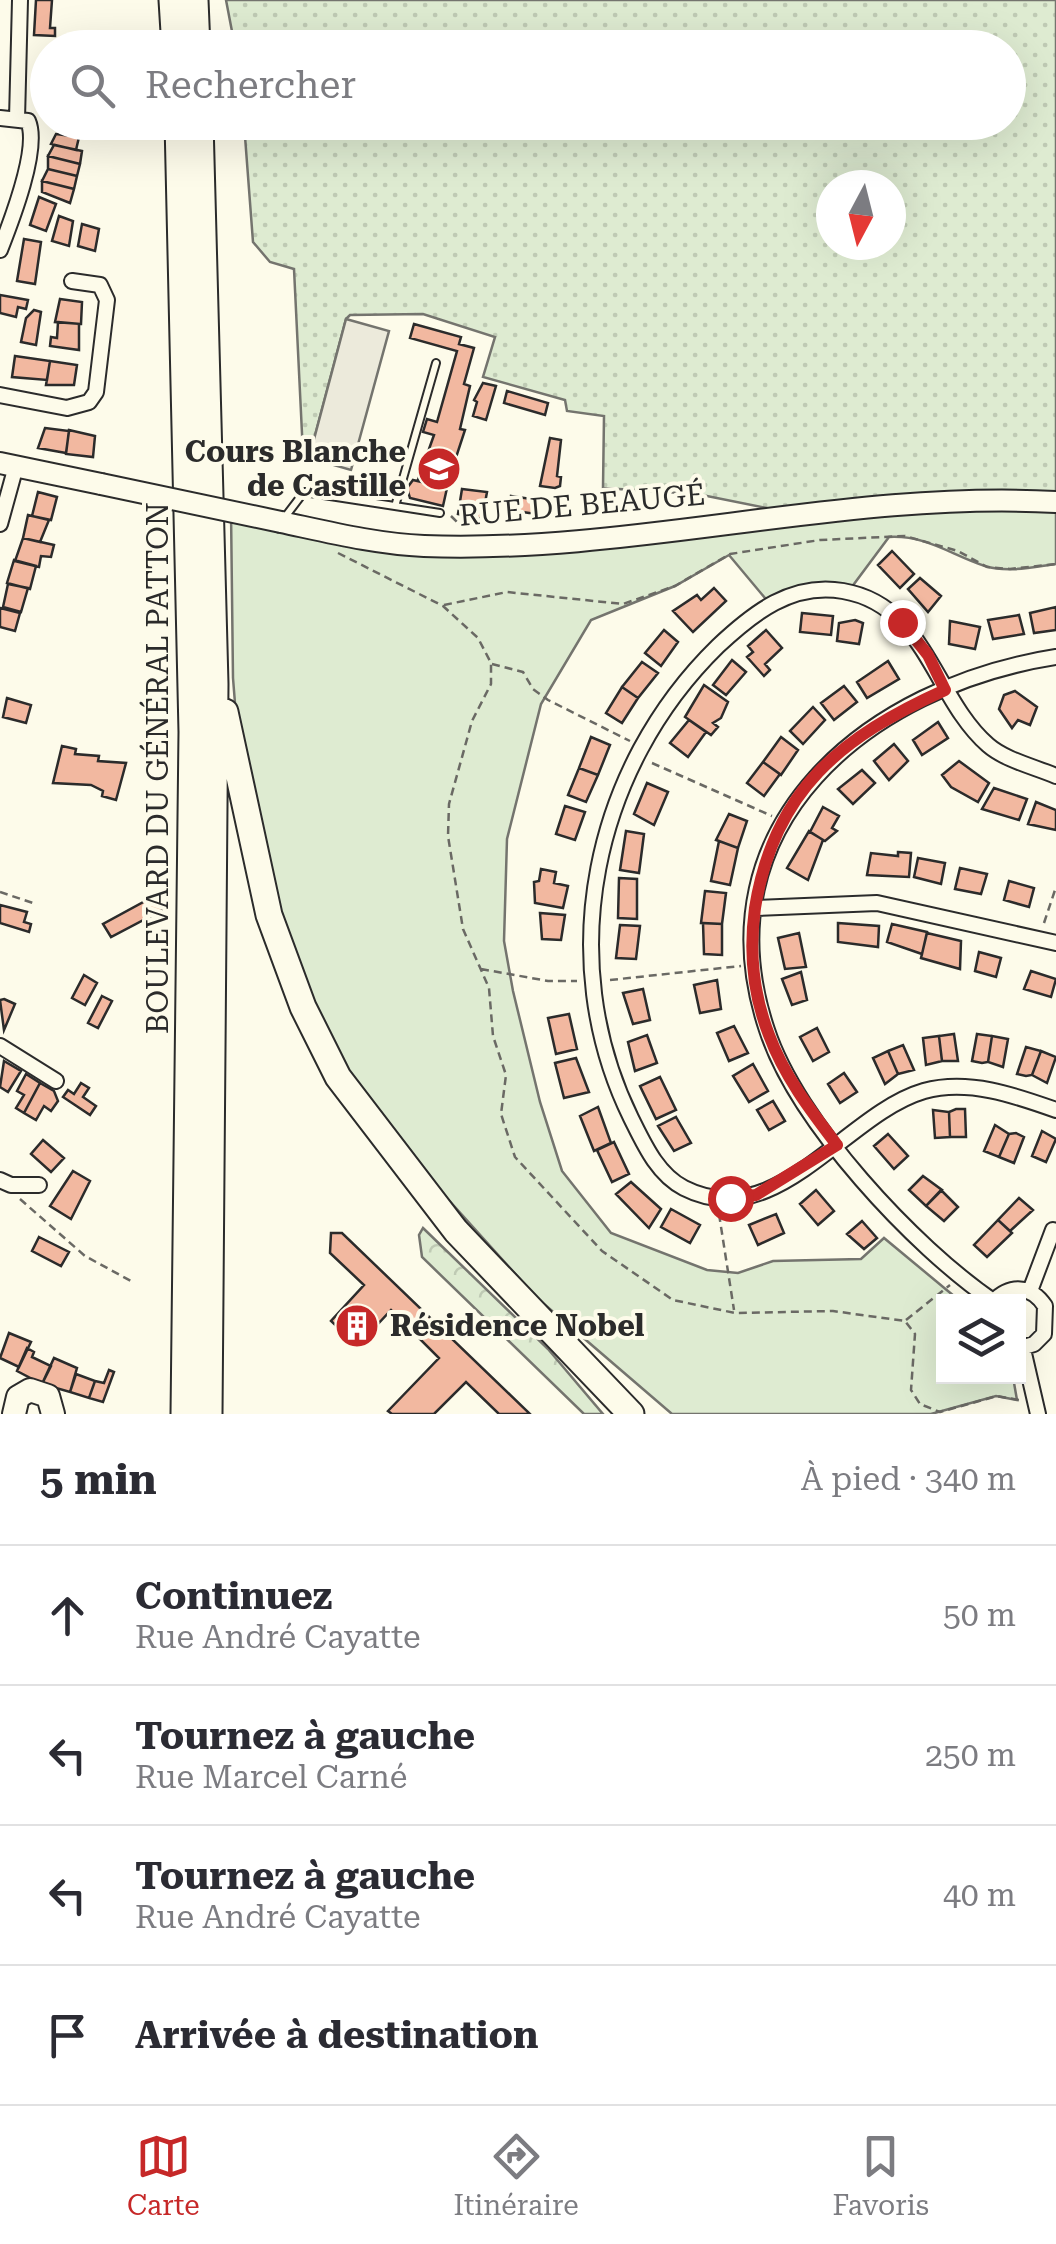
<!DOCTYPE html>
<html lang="fr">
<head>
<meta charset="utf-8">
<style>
	body { margin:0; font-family:"Roboto Serif",serif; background:#f7f7f7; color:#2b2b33 }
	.controls { position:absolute; right:30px; bottom:30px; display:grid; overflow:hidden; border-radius:0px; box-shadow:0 10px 40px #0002 }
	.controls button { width:90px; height:90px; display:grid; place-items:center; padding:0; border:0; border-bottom:2px solid #e1e1e2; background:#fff; color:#2b2b33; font:50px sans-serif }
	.compass { position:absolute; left:816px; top:170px; width:90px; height:90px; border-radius:50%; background:#fff; box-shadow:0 10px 40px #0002; rotate:187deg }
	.stop { position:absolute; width:30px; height:30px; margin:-22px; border:8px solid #c62828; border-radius:50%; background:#fff }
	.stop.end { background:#c62828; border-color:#fff; box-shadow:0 2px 10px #0008 }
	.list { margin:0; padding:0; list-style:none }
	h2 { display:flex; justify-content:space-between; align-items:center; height:130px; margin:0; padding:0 40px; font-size:42px }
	h2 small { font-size:32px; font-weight:400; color:#7c7c81 }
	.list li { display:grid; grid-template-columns:65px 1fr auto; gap:30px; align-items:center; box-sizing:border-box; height:140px; padding:0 40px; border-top:2px solid #e1e1e2 }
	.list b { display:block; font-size:38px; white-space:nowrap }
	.list p { margin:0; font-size:32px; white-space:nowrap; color:#7c7c81 }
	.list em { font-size:32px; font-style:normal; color:#7c7c81 }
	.icon { flex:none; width:55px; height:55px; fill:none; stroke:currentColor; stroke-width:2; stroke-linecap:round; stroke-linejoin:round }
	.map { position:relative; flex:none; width:1056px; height:1414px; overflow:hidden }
	.search { position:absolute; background:#fff; box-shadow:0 10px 40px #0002; left:30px; right:30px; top:30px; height:110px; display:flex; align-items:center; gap:25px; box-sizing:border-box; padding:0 35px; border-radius:55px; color:#7c7c81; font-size:38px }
	.sheet { height:690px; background:#fff }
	nav { display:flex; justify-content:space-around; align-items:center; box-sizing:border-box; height:140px; border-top:2px solid #e1e1e2; background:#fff; font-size:28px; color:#7c7c81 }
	nav a { display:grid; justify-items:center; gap:5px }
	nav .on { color:#c62828 }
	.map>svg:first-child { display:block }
	.grass { fill:url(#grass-dots); stroke:#74746e; stroke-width:2.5; fill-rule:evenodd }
	.forest { fill:url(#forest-crowns); stroke:#74746e; stroke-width:2.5 }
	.green { fill:#deebd1; stroke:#74746e; stroke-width:2.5 }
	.parking { fill:#eceadb; stroke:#74746e; stroke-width:2.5 }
	.building { fill:#f2b8a0; stroke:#2b2b2b; stroke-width:2.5 }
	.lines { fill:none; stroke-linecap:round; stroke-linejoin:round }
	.lane-casing { stroke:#2b2b2b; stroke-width:10 }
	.street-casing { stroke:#2b2b2b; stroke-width:18 }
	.secondary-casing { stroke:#2b2b2b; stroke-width:24 }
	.primary-casing { stroke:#2b2b2b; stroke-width:26 }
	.highway-casing { stroke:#2b2b2b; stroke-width:29 }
	.path { stroke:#6a6964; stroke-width:2.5; stroke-dasharray:8 5; stroke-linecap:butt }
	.lane { stroke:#fdfbea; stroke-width:6 }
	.street { stroke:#fdfbea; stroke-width:14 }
	.secondary { stroke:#fdfbea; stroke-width:20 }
	.primary { stroke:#fdfbea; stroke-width:22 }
	.highway { stroke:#fdfbea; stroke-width:25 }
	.secondary-bridge-casing { stroke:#2b2b2b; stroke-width:24; stroke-linecap:butt }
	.secondary-bridge { stroke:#fdfbea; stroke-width:20 }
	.route { stroke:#c62828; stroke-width:12 }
	.labels { text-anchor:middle; stroke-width:8; stroke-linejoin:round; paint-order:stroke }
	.poi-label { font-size:30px; font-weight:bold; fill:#2b2b2b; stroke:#fdfbea; text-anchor:end }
	.street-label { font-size:30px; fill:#2b2b2b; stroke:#fdfbea }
</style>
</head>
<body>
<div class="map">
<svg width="1056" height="1414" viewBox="0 0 1056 1414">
	<defs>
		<pattern id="grass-dots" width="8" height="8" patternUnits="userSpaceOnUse" patternTransform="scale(2.5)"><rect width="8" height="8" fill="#deebd1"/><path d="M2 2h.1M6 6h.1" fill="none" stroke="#bfcab4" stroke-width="1.8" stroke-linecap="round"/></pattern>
		<pattern id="forest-crowns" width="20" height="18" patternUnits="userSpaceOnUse" patternTransform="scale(2.5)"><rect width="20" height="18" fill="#deebd1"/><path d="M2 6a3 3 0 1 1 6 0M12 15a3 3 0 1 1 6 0" fill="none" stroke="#bfcab4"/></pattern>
	</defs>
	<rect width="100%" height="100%" fill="#fdfbea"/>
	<path class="grass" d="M226,0H1056V502L801,515L697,494L603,488L604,416L567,411L565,400L483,377L495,337L423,314L350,315L346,319L309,458L303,454L294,269L270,262L253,242L244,123L1008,122V48L235,47ZM831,185H891V245H831Z"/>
	<path class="forest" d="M423,1228L548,1349L603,1414H584L422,1257L419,1235Z"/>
	<path class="green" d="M1056,502V564C1033,567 1008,573 985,566C951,555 927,535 889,537L848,592L770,604L729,555L675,586L591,620L541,704L507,839L504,941L513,991L540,1102L562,1171L611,1233L707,1270L738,1273L773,1261L861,1259L884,1238L960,1301L944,1302V1376L1013,1377L1017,1400L996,1396L931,1414H672L537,1298L409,1156L347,1070L308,991L278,908L238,741L233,678L231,511L419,546Z"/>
	<path class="parking" d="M346,319L389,331L351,470L309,458Z"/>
	<path class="building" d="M36,0H52L50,28H55V36L34,35Z
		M56,134L79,137L76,150L51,144Z
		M54,145L82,151L80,164L48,156Z
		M48,156L80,164L77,176L48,169Z
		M48,169L77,176L74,189L42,181Z
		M42,181L74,189L70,203L42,192Z
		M39,197L56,204L46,231L30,225Z
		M59,216L73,221L69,246L52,241Z
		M82,224L99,229L95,251L78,246Z
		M24,239L41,242L35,284L17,281Z
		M0,295L28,300L26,309L18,307L16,317L0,313Z
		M60,299L82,302L81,324L55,322Z
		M34,310L41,312L36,345L21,342L26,318Z
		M58,322L79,324V350L50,346L51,337L57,338Z
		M414,324L461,337L459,344L474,348L464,384L470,386L460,429L465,430L446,488L418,480L434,435L423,432L427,419L437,422L457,351L410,338Z
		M15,356L50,361L47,380L12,377Z
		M50,361L77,365L74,385H46Z
		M483,383L496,386L486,420L473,416L477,402L474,400Z
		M507,391L548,403L545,415L504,403Z
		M45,428L69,431L66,453L38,448Z
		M69,430L95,436L93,457L66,454Z
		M550,438L561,440L557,476L561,477L560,486L555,488L540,486Z
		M413,480L447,488L443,506L410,498L407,488Z
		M462,489L487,492L482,519L458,514Z
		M38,492L57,497L51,520L32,516Z
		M511,496L538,500L536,514L509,510Z
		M28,515L49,520L40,542L23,538Z
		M23,538L54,545L51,557L41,556L39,567L15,561Z
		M892,551L914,574L900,588L878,565Z
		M14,560L36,566L30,589L7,583Z
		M920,578L941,596L928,612L908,589Z
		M8,584L28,588L21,612L3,607Z
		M714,588L726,601L693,632L673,611L697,595L701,600Z
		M1056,607V630L1034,633L1030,613Z
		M0,608L20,613L15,631L0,627Z
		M802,613L833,616L831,635L800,632Z
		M1019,615L1024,634L993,639L988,620Z
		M855,620L863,623L859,644L837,641L839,623Z
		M950,621L980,627L975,649L949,644Z
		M664,630L678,642L661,666L645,653Z
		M766,630L782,648L765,664L770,670L764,676L747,657L753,652L748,646Z
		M732,660L746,672L726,695L713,685Z
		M888,661L899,679L867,698L857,682Z
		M642,662L658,673L638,698L622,687Z
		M704,685L728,702L721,718L713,723L718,727L711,735L685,717Z
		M844,686L857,702L834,720L821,703Z
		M622,687L638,698L622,723L606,713Z
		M1015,691L1037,707L1030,725L1018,720L1012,728L999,709L1004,695Z
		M7,698L31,705L26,723L3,717Z
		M813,707L825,720L803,744L790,731Z
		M689,720L706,732L688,757L670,743Z
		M938,722L948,738L922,755L913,740Z
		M591,737L610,745L598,775L579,768Z
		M781,737L798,750L781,775L763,762Z
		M894,744L908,761L889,780L874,761Z
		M62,746L76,749L75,754L99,756L98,761L126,763L116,800L102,796L103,791L91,785L53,783Z
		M959,761L989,783L978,802L951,787L942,775Z
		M763,762L780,774L764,796L747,783Z
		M579,768L598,775L586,802L568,795Z
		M862,770L875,783L853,804L838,789Z
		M647,783L668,792L654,825L634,814Z
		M994,788L1027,799L1019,820L982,809Z
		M1036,802L1056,810V830L1028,824Z
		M565,806L585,812L575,840L556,834Z
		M823,807L839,816L832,828L837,831L825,841L810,832Z
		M729,814L747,821L738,848L716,840Z
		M626,831L644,834L639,873L620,870Z
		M809,831L823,840L808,880L787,868Z
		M719,841L738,848L730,885L711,881Z
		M898,852L911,853L909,877L867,875L871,853L898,856Z
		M918,858L945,863L941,884L914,877Z
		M960,868L987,874L981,894L955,889Z
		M541,869L556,872L554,883L568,886L563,908L535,903L534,882L539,881Z
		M619,878L637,879V919L618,918Z
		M1009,881L1034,888L1029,907L1004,900Z
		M705,891L726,893L722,924L701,923Z
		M160,893L168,907L111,937L103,924Z
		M0,905L27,912L24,922L31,924L29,932L0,923Z
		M540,913L565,915L561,940L542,939Z
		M703,923L722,924V955L704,954Z
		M838,923L879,926L878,947L838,942Z
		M892,924L927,932L922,954L887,942Z
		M620,925L640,926L636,959L616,958Z
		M799,933L806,967L785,969L778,938Z
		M927,933L961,941L960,969L921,958Z
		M979,952L1001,958L996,977L975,971Z
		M1031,971L1056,979L1051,997L1024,989Z
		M801,972L807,1000L792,1005L782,979Z
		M84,975L97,983L85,1005L72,998Z
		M717,980L721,1009L700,1013L694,985Z
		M643,989L650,1020L633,1024L623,993Z
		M102,996L112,1001L98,1028L88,1023Z
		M4,999L15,1004L4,1030L0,1000Z
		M569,1014L577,1049L556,1054L548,1018Z
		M734,1026L748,1053L729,1061L717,1033Z
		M817,1028L829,1052L813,1061L800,1037Z
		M954,1034L958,1061H942L939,1036Z
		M977,1034L992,1036L988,1062L982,1063L972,1061Z
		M647,1035L657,1063L635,1071L628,1042Z
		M939,1036L942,1061L926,1065L923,1038Z
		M992,1036L1008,1039L1003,1067L988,1062Z
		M903,1045L914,1070L898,1074L888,1051Z
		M1026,1047L1041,1051L1032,1075L1026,1076L1017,1074Z
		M888,1051L898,1074L885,1084L873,1058Z
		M1041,1051L1056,1057L1047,1083L1032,1075Z
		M576,1058L589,1092L564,1098L555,1063Z
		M4,1061L21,1071L8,1092L0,1087Z
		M753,1064L768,1091L749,1102L733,1076Z
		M844,1073L857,1092L840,1103L828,1084Z
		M26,1074L40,1083L24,1113L16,1108L24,1095L17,1091Z
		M660,1077L676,1110L656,1119L640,1086Z
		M40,1083L54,1091L58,1101L51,1111L44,1106L36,1120L24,1113Z
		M81,1083L89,1088L83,1097L96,1106L90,1115L63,1097L68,1090L74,1094Z
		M773,1101L785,1121L769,1130L757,1110Z
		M598,1107L611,1143L594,1151L580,1116Z
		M956,1109H965L966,1137H950L949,1112Z
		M933,1110L949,1112L950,1137L935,1138Z
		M676,1117L691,1143L674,1151L658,1126Z
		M995,1125L1009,1134L999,1157L984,1151Z
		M1042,1131L1056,1139L1046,1162L1032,1156Z
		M1016,1133L1024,1137L1014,1163L999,1157L1009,1134Z
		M888,1134L908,1156L894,1169L874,1146Z
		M43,1140L64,1158L51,1172L31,1154Z
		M614,1142L629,1174L612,1182L597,1150Z
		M73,1171L90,1181L71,1219L50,1206Z
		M923,1176L942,1190L926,1206L909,1190Z
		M631,1182L661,1209L649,1228L616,1194Z
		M816,1190L834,1211L818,1225L800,1204Z
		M941,1190L958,1207L944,1221L926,1206Z
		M1019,1198L1033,1210L1010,1231L998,1220Z
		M671,1209L700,1225L690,1243L661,1227Z
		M776,1214L784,1233L758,1245L749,1225Z
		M998,1220L1012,1233L987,1257L974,1245Z
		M862,1221L877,1238L864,1249L847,1234Z
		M331,1233H342L530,1414H499L466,1382L434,1414H392L388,1411L439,1358L391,1310L363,1340L351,1332L347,1336L331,1321L364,1285L330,1253Z
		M39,1237L69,1252L61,1266L32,1251Z
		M9,1333L31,1342L19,1367L0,1358Z
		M27,1348L34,1352L32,1357L51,1366L42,1384L17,1371Z
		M54,1358L77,1368L70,1392L42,1384Z
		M109,1370L114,1372L103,1402L89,1398L95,1381L104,1383Z
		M76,1374L95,1381L89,1398L70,1392Z"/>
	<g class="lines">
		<defs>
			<path id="lane" d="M396,503L436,363
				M285,517L304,492L440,513"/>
			<path id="street" d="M0,118L28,121C40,148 11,222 0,250
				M17,119L20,0
				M0,395L67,408L89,402L96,392L107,300L100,285L72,281
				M0,524L16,466
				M1056,776C1035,767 1005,760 988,745C934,698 926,605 843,591C792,582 753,613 718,646C593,768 553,959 631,1118C644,1144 657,1174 684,1188C776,1235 845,1114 924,1091C968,1079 1014,1095 1056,1110
				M756,908L877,903L1056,943
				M0,1046L56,1081
				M0,1180L11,1185H39
				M1030,1291L1053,1230
				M993,1301C914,1247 797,1122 767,1030C698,825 869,686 1056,657
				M993,1302C1010,1284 1031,1285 1045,1306L1044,1334L1034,1344L1018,1349
				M1023,1349L1038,1414"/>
			<path id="secondary" d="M0,463L101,484
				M281,522C328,532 376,544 424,546C635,554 844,490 1056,502"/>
			<path id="primary" d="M14,1414L18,1397L30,1390L48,1396L53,1414"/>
			<path id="highway" d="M172,0L175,48
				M195,0L197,48
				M178,122L192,732L184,1414
				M200,122L215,684L209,1414
				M225,712L269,915L303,1007L338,1077L456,1231L631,1414"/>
		</defs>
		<use href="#lane" class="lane-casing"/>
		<use href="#street" class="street-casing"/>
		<use href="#secondary" class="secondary-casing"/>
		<use href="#primary" class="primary-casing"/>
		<use href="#highway" class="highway-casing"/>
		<path class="path" d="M451,516L463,528
			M338,553L443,606L478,638L491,663V684L472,721L449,804L448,836L463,929L489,988L493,1036L506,1075L501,1114L515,1157L602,1251L673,1300L735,1313L833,1311L905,1321L915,1334L911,1390L920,1404L940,1412L997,1396L1019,1400
			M444,605L507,592L623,604L675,586L730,554L820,540L905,536L958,551L987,567L1010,569L1056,564
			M492,664L523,672L533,689L548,700L630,741
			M652,763L772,816
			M0,892L36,904
			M1044,923L1056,887
			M481,969L548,981H577
			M610,980L741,966
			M20,1199L85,1256L131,1281
			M719,1214L734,1310
			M906,1320L950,1285"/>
		<use href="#lane" class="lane"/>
		<use href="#street" class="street"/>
		<use href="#secondary" class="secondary"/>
		<use href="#primary" class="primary"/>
		<use href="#highway" class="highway"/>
		<defs>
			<path id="secondary-bridge" d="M101,484L281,522"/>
		</defs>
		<use href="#secondary-bridge" class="secondary-bridge-casing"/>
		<use href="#secondary-bridge" class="secondary-bridge"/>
	</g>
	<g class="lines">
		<path class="route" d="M730,1198L756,1195L837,1145C811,1111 784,1076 769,1035C753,994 749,951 755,908C774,790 841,737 945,690L928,655L902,622"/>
	</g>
	<defs>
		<symbol id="school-disc" viewBox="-11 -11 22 22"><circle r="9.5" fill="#c62828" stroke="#fdfbea"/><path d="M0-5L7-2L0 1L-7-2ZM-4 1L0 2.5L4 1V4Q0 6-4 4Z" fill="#fff"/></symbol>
		<symbol id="building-disc" viewBox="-11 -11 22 22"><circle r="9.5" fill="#c62828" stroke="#fdfbea"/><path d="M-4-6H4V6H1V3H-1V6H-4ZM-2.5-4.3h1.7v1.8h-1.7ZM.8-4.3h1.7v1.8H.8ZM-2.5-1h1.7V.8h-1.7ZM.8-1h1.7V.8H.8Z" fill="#fff"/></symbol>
	</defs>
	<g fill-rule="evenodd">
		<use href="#school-disc" x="414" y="444" width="50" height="50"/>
		<use href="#building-disc" x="332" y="1301" width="50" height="50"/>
	</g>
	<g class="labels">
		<g class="poi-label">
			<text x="406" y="462">Cours Blanche<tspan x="406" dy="34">de Castille</tspan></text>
			<text x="390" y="1336" text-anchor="start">Résidence Nobel</text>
		</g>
		<g class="street-label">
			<text transform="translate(582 505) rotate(-5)" y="10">RUE DE BEAUGÉ</text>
			<text transform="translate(158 768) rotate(-90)" y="10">BOULEVARD DU GÉNÉRAL PATTON</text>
		</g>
	</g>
</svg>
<div class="controls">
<button><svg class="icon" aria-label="layers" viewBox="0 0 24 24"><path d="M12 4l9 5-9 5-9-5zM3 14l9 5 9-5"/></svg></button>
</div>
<svg class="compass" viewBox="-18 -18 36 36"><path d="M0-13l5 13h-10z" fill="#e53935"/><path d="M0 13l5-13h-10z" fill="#7c7c81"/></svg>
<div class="stop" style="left:730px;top:1198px"></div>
<div class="stop end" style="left:902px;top:622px"></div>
<div class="search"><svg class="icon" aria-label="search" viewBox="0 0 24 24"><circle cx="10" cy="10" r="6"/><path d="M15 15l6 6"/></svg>Rechercher</div>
</div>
<section class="sheet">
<h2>5 min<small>À pied · 340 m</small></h2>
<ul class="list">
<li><svg class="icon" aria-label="ahead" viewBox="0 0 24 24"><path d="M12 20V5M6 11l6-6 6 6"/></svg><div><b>Continuez</b><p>Rue André Cayatte</p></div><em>50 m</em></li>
<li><svg class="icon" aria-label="left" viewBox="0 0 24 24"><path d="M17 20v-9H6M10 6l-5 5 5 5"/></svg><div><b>Tournez à gauche</b><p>Rue Marcel Carné</p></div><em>250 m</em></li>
<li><svg class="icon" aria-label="left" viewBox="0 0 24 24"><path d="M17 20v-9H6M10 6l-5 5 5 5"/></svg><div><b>Tournez à gauche</b><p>Rue André Cayatte</p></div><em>40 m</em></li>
<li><svg class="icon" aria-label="arrive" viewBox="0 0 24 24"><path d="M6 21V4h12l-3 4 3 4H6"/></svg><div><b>Arrivée à destination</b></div></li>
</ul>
</section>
<nav>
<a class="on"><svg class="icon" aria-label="map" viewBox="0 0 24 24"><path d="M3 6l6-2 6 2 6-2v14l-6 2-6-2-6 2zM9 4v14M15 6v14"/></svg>Carte</a>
<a><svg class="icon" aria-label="directions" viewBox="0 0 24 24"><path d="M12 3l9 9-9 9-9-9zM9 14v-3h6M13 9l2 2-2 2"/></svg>Itinéraire</a>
<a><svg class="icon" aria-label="saved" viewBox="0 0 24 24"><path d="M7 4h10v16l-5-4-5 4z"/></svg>Favoris</a>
</nav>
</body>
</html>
